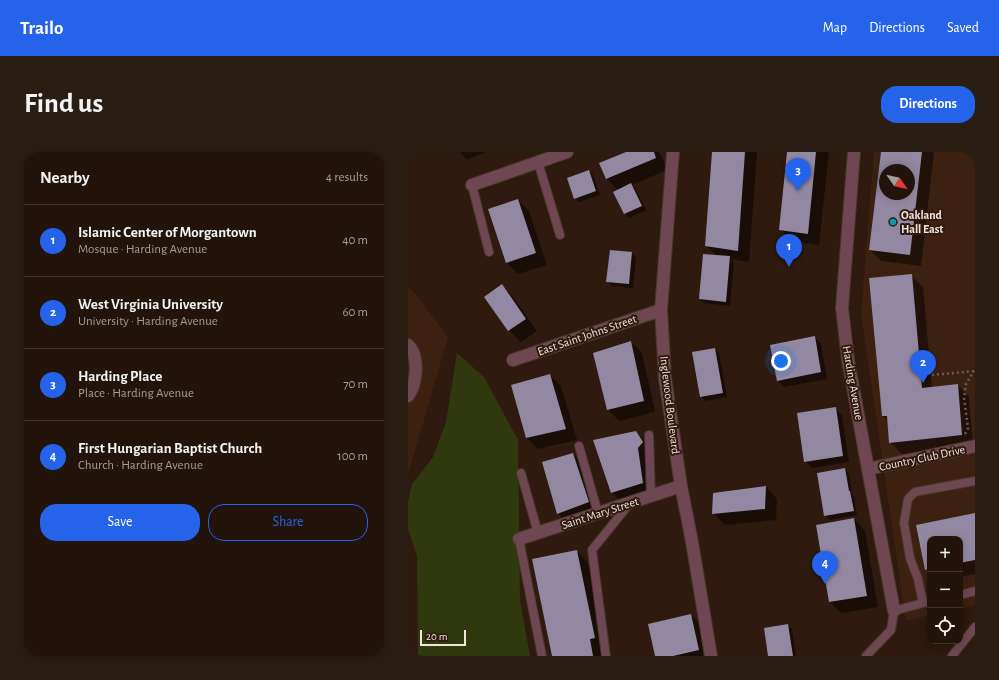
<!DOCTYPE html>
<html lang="en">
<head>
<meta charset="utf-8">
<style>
	body { margin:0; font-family:"Alegreya Sans",sans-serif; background:#2a1d13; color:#f1f3f6 }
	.controls { position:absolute; right:12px; bottom:12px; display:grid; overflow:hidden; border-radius:8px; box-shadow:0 2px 10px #0003 }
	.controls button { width:36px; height:36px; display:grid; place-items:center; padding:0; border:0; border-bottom:1px solid #3f332b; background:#22140a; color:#f1f3f6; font:20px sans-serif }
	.compass { position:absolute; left:471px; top:12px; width:36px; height:36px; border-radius:50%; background:#22140a; box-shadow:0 2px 10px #0003; rotate:124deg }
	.scale { position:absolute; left:12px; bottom:10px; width:46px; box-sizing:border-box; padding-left:4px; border:2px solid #f2e3db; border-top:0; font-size:11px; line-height:14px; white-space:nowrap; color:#f2e3db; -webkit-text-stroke:3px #2e1a0e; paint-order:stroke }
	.you { position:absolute; left:373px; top:209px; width:14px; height:14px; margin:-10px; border:3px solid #fff; border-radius:50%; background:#1a73e8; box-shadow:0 0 0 6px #1a73e833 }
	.badge { display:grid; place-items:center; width:26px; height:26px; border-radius:50%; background:#2563eb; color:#fff; font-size:13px; font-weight:700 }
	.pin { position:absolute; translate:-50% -33px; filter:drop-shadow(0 1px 2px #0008) }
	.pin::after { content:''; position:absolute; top:21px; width:14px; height:12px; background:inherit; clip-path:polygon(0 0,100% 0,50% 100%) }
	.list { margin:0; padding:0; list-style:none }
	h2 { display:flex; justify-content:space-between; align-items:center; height:52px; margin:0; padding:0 16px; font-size:17px }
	h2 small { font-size:13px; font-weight:400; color:#a29e9c }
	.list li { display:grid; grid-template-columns:26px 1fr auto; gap:12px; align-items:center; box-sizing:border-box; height:72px; padding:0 16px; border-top:1px solid #3f332b }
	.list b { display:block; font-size:15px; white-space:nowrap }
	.list p { margin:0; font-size:13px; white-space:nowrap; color:#a29e9c }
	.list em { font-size:13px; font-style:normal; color:#a29e9c }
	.actions { display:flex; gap:8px; padding:12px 16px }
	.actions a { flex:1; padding:9px 0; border:1px solid #2563eb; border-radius:16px; text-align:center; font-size:14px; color:#2563eb }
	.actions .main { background:#2563eb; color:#fff }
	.icon { flex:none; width:22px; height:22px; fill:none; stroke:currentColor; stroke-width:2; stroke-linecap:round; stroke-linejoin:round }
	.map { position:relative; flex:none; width:567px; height:504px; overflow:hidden; border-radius:16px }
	header { display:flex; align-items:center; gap:24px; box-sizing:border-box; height:56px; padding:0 20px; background:#2563eb; color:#fff }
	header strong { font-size:19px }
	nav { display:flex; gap:22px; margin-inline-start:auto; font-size:14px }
	.intro { display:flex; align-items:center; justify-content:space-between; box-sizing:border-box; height:96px; padding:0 24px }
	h1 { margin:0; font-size:28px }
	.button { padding:10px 18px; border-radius:16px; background:#2563eb; color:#fff; font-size:14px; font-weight:700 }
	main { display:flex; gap:24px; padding:0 24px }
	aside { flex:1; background:#22140a; border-radius:16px; box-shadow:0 2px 10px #0003 }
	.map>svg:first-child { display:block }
	.built { fill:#3c2111; fill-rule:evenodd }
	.green { fill:#2f390d }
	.shadow { fill:#0007; fill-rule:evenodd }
	.building { fill:#9288a1; fill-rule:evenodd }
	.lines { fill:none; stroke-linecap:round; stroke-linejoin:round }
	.lane-casing { stroke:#49362b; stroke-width:10 }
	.street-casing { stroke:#49362b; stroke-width:14 }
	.path { stroke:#6d5b50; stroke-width:2.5; stroke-dasharray:2 3; stroke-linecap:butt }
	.lane { stroke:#6e4752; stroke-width:8 }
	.street { stroke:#6e4752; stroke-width:12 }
	.culture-dot { fill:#0f9aa8; stroke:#2e1a0e; stroke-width:1.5 }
	.labels { text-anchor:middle; stroke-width:4; stroke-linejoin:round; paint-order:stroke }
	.poi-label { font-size:12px; font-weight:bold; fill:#f2e3db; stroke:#2e1a0e; text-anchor:start }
	.street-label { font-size:12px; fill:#f2e3db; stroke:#2e1a0e }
</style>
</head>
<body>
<header>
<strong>Trailo</strong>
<nav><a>Map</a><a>Directions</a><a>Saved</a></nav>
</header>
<div class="intro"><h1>Find us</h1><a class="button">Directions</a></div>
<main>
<aside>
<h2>Nearby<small>4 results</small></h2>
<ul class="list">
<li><span class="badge">1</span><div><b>Islamic Center of Morgantown</b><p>Mosque · Harding Avenue</p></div><em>40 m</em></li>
<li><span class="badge">2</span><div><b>West Virginia University</b><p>University · Harding Avenue</p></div><em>60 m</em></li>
<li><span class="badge">3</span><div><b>Harding Place</b><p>Place · Harding Avenue</p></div><em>70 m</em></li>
<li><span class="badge">4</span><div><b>First Hungarian Baptist Church</b><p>Church · Harding Avenue</p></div><em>100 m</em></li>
</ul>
<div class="actions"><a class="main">Save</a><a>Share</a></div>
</aside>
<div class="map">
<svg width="567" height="504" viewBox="0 0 567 504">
	<rect width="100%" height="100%" fill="#2e1a0e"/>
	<path class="built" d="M466,0H567V453L552,457V387H522V463L498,469L453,162ZM477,18H501V42H477Z
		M0,136L5,139L40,185L0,323Z"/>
	<path class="green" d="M49,201L76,225L110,288L112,448L122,504H10L9,404L0,377V350L4,332L25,305L38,270Z"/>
	<path class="shadow" d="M52,0H78L59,8Z
		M221,0H250L253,3L259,18L224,33L227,36L238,58L221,66L217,62L210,38L199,27Z
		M305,0H349L341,110L323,107L326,110L322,154L296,151L292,147L309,104L298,93Z
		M380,0H421L411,93L384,89L372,77Z
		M474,0H526L513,114L473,109L462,98ZM477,18H501V42H477Z
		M181,19L185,23L192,43L171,50L167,46Z
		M110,48L121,59L139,113L110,122L99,111Z
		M224,101L228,106L225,136L204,134L199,130Z
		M503,123L515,135L524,236L550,233L561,245L565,294L494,302L482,290L480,269L475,264Z
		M94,134L105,145L129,179L113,190L101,178L78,145Z
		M407,185L413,192L419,227L376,235L370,228Z
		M223,190L234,201L247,260L211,269L200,257Z
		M307,197L311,201L319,245L297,249L293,244Z
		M142,223L153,234L169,288L130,297L119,286Z
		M427,256L434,263L441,310L404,316L397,309Z
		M228,280L239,292L246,302L241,308L246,342L216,352L204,341L186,288Z
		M165,302L176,314L192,362L162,373L150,361Z
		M437,317L441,322L444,343L446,344L449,363L422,368L417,363Z
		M358,335L369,347L368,368L317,373L305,361Z
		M567,362V422L552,425V387H522V422L518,418L509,373Z
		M446,367L457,379L470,455L433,461L422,450Z
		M169,399L180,411L198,498L193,499L194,504H145Z
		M283,463L295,474L301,504H248Z
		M380,473L384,477L388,504H361Z"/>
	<path class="building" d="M218,0H246L248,6L198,27L191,11Z
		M304,0H337L330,99L297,94Z
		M379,0H408L400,82L371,78Z
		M473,0H514L502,103L461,98ZM477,18H501V42H477Z
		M181,18L188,39L166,47L159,26Z
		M223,31L234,54L216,62L205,40Z
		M110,47L128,101L98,111L80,57Z
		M202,98L224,100L221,132L198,130Z
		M295,102L322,104L318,150L291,147Z
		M504,122L514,236L550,232L554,283L481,291L479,264H474L461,126Z
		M94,132L118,167L100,179L76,145Z
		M407,184L413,220L369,229L362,193Z
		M223,189L236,249L199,258L185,201Z
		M307,196L315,241L292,245L284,200Z
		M142,222L158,277L118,286L103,233Z
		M428,255L435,304L396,310L389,261Z
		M228,279L235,290L230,296L235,331L203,341L185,288Z
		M165,301L181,350L149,362L134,310Z
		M437,316L441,339H442L446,359L416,364L409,321Z
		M358,334L357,357L304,362L305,341Z
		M567,361V408L552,411V387H522V417L517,418L508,373Z
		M446,366L459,444L421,450L408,373Z
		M169,398L187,486L182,487L185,504H144L124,407Z
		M283,462L291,498L265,504H247L240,472Z
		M380,472L385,504H360L356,476Z"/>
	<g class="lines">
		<defs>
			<path id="lane" d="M130,10L152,83
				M64,33L81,100
				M241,283L243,344
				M171,294L190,361
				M113,321L130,381
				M111,387L134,504
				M552,443L567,439
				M515,451L510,427L502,406L496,371L500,347L507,340L567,329
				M198,504L184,398L222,351
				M458,504L483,478L486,459L522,449
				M544,504L567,475"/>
			<path id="street" d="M265,0L253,158L257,226L273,334L284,390L303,504
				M446,0L434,156L440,208L486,459
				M64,33L159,0
				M0,193C2,195 4,198 5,200C10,213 8,233 0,244
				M105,208L253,158
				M460,317L567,294
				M111,387L273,334"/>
		</defs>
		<use href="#lane" class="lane-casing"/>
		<use href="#street" class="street-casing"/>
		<path class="path" d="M524,223L567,219
			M557,282L560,276L556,246L558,232L566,219"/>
		<use href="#lane" class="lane"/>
		<use href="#street" class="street"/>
	</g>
	<circle class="culture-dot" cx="485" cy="70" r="4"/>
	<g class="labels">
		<g class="poi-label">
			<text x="493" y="67">Oakland<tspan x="493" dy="14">Hall East</tspan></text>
		</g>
		<g class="street-label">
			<text transform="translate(179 183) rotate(-19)" y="4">East Saint Johns Street</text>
			<text transform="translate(445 231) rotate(80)" y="4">Harding Avenue</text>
			<text transform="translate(262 253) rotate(83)" y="4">Inglewood Boulevard</text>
			<text transform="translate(514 306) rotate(-12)" y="4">Country Club Drive</text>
			<text transform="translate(192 361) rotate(-18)" y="4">Saint Mary Street</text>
		</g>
	</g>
</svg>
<div class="controls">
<button>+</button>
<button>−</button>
<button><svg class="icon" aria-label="locate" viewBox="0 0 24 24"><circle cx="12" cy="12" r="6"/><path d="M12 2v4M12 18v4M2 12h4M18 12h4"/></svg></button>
</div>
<svg class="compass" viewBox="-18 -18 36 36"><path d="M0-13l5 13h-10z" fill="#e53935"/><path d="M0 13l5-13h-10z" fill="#a29e9c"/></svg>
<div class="scale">20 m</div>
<div class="you"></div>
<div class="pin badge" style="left:381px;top:115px">1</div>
<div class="pin badge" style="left:515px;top:231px">2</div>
<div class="pin badge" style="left:390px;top:39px">3</div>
<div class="pin badge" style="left:417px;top:432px">4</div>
</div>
</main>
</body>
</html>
